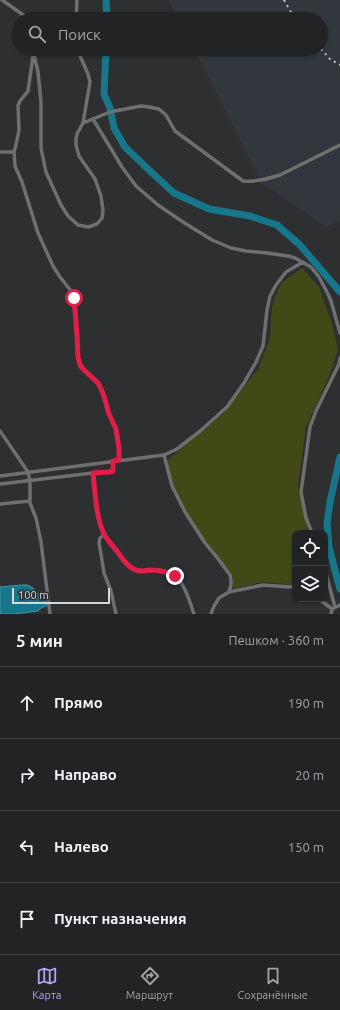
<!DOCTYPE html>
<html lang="ru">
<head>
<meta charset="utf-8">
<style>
	body { margin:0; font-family:Ubuntu,sans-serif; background:#2a2b2d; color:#f1f3f6 }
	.controls { position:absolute; right:12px; bottom:12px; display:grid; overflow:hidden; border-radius:8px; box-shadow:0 1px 3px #0004 }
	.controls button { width:36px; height:36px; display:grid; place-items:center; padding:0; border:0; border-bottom:1px solid #3f4042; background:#222325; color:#f1f3f6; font:20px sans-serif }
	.scale { position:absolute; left:12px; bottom:10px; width:98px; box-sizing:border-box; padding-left:4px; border:2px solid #d7d8da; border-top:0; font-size:11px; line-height:14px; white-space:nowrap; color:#d7d8da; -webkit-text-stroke:3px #2d2f31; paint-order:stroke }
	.stop { position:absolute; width:12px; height:12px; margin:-9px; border:3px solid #e11d48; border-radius:50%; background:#fff }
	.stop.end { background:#e11d48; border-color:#fff; box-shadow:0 1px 4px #0008 }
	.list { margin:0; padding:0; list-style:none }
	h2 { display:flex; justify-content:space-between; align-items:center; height:52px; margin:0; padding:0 16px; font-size:17px }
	h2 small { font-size:13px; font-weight:400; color:#a2a4a7 }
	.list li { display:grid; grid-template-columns:26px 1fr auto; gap:12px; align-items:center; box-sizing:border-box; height:72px; padding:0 16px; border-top:1px solid #3f4042 }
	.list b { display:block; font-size:15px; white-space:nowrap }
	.list em { font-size:13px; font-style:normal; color:#a2a4a7 }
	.icon { flex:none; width:22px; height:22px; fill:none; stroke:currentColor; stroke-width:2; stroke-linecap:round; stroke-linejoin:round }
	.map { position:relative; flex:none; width:340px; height:614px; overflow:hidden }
	.search { position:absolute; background:#222325; box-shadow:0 1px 3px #0004; left:12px; right:12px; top:12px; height:44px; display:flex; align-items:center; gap:10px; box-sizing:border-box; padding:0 14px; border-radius:22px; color:#a2a4a7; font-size:15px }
	.sheet { height:340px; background:#222325 }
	nav { display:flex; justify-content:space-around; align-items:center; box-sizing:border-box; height:56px; border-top:1px solid #3f4042; background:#222325; font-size:11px; color:#a2a4a7 }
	nav a { display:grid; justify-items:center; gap:2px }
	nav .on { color:#bca0f2 }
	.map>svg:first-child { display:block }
	.built { fill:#32373e }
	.green { fill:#434916 }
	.water { fill:#16768a; stroke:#5093a2 }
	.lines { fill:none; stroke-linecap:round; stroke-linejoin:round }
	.canal { stroke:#16768a; stroke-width:7 }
	.lane { stroke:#6e6f6f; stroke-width:3.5 }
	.rail { stroke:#c5c6c8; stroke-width:2; stroke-dasharray:2 4; stroke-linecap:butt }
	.route { stroke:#e11d48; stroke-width:5 }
</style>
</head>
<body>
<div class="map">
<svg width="340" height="614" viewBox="0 0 340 614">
	<rect width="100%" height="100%" fill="#2d2f31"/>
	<path class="built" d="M169,0H340V221L326,227L261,183L194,49H321V19H179Z"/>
	<path class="green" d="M302,268L319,287L332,324L338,350L328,379L306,427L298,485L308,533H295V585L263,582L233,589V579L230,573L205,541L186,511L173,485L167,461L223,414L258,369L270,338L272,306L281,283Z"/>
	<path class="water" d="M21,585H28L33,588L35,592L39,594H45L48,602L46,606L41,608L38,611L14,614H0V587Z"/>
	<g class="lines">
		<path class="canal" d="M106,0L107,19
			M106,49L104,94L110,108L114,128L125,147L149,170L174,193L209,209L250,216L277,225L300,245L340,292
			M340,457L330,502L327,523L329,547L340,589"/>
		<path class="lane" d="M2,0L29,19
			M76,19L77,0
			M34,49L28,91L20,101L18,106L19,130L16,145L14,152L15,166L22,182L38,233L53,266L60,277L71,291L74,303L77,335L78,357L80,365L83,369L99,383L103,393L109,414L116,429L119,448V460
			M34,55L38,72L41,102V148L46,172L61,205L68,216L78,225L88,227L97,224L102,218L103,211L101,196L95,179L79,156L76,145V139L77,134L83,123L90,82L88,74L77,49
			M93,119L122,167L136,186L158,205L183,222L212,240L231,248L246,251L267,253L288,256L295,258L311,267L319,277L328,294L331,301L340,333
			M83,123L110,112L141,106L149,107L159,109L166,115L175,131L243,181C256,182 268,179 280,175L340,145
			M0,152H14
			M0,431L28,472L30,481V503L36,518L41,542L50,614
			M164,455L172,486L185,512L205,543L219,560L230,575L231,580V585L229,592L219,598L214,606L211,614
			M113,461V471L111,472L93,473C95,491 96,518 104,534C108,541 114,547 119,553C123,559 129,568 136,570C143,572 151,570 158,570C183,572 187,594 194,614
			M0,476L164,455L177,449L199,432L227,407L244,383L256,362L263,346L267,310L270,296L276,285L286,272L303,262
			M0,484L93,473
			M0,504L30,501
			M312,533L306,518L301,492L310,427L316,411L339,364L340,358
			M105,534L100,538L99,543L102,560L104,573L111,591L116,614
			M325,570L335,607
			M229,592L263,585L291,587L295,586
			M319,599L332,609
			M331,614L332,609L340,605"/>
		<path class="rail" d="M284,0L295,19
			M321,49L330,59L340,65"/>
	</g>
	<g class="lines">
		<path class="route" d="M74,298L77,335L78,357L80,365L83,369L98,383L103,393L109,414L116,429L119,448V460L113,461V471L109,472L93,473C95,491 96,518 104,534C108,541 114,547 119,554C123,560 129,568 136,570C140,572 145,571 149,570C158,570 167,571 175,576"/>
	</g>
</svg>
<div class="controls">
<button><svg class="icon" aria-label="locate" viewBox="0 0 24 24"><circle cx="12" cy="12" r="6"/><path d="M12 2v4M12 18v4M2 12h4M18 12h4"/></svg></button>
<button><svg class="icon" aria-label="layers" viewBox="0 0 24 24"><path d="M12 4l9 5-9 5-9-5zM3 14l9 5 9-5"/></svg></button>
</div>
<div class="scale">100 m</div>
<div class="stop" style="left:74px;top:298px"></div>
<div class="stop end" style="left:175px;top:576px"></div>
<div class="search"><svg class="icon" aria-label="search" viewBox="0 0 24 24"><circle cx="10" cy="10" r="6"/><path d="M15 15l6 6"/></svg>Поиск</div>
</div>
<section class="sheet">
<h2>5 мин<small>Пешком · 360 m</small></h2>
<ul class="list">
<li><svg class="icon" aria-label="ahead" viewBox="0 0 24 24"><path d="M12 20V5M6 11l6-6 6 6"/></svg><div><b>Прямо</b></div><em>190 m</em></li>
<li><svg class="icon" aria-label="right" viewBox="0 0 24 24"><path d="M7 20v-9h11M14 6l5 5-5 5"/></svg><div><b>Направо</b></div><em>20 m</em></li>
<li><svg class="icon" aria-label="left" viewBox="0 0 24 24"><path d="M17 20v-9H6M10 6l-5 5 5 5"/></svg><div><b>Налево</b></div><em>150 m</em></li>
<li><svg class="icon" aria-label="arrive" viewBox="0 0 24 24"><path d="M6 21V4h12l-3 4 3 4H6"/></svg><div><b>Пункт назначения</b></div></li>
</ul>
</section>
<nav>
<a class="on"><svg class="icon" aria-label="map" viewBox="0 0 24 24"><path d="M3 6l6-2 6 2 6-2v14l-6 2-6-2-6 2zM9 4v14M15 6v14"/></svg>Карта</a>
<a><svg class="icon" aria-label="directions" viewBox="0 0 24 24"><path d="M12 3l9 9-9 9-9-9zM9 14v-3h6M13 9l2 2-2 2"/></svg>Маршрут</a>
<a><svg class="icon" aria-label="saved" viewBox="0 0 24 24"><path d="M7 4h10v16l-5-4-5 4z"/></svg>Сохранённые</a>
</nav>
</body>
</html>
